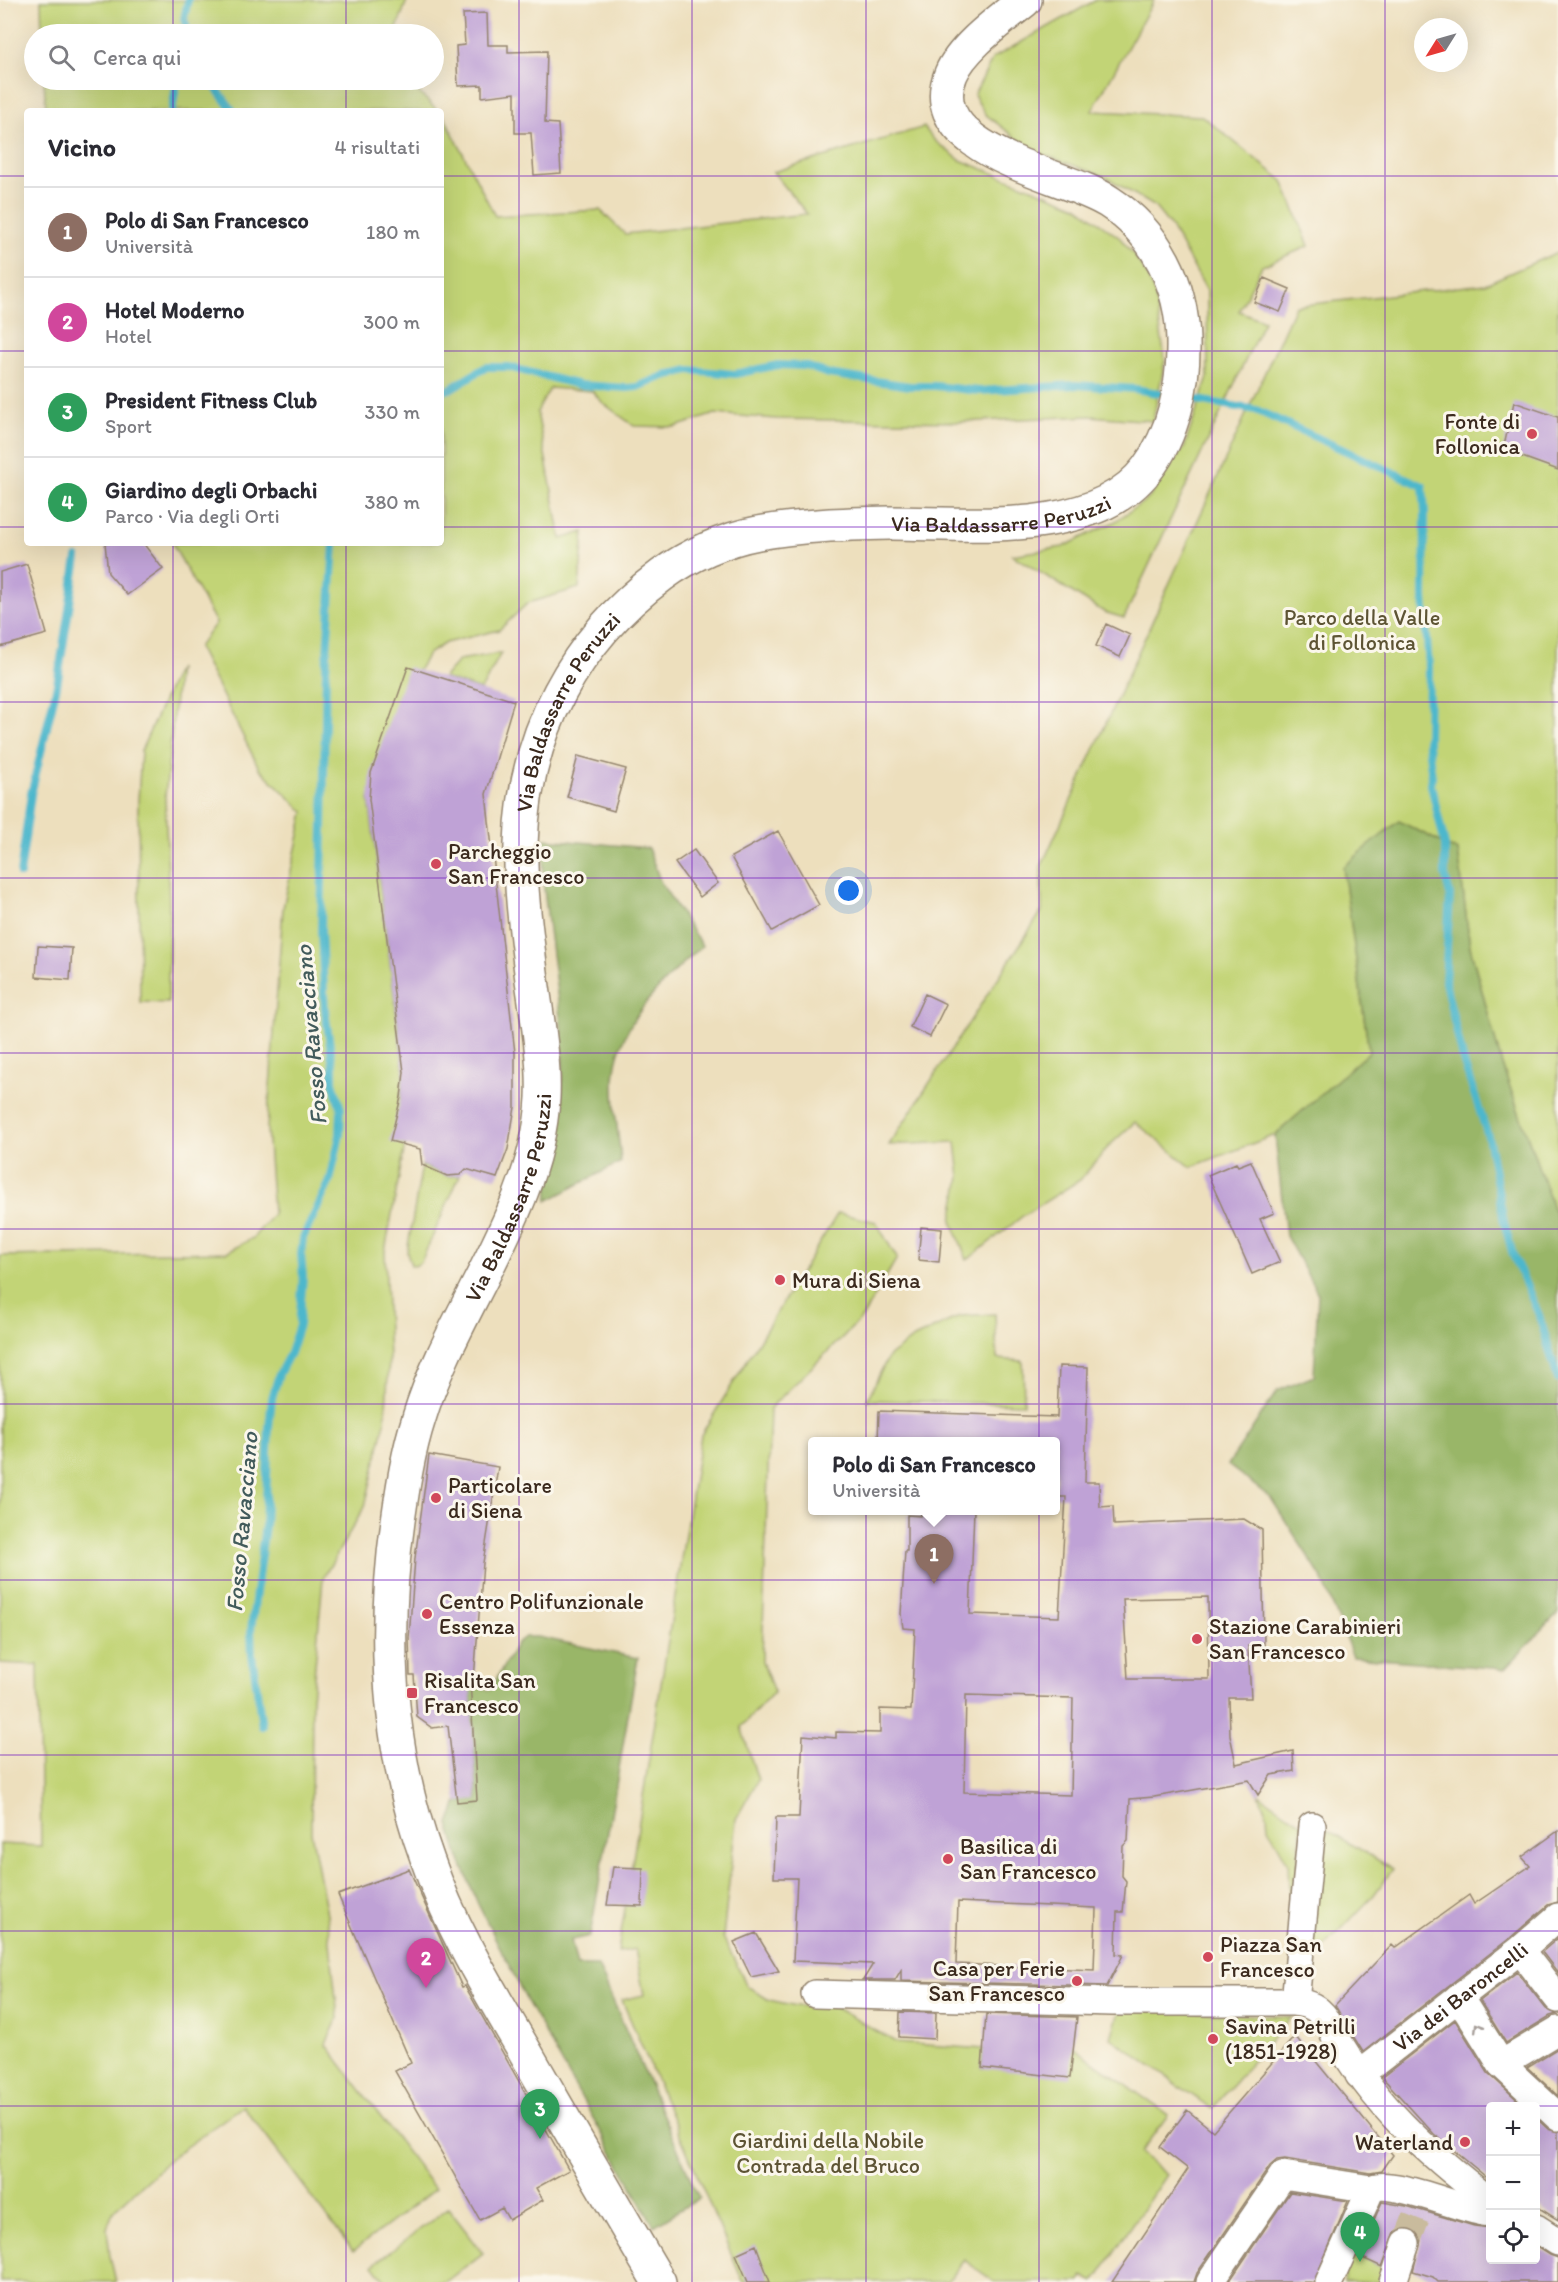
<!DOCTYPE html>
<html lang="it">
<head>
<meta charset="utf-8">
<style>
	body { margin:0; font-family:Itim,sans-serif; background:#f7f7f7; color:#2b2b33 }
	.controls { position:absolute; right:18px; bottom:18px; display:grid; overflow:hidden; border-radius:6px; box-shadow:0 6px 24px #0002 }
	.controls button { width:54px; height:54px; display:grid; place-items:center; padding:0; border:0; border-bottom:2px solid #e1e1e2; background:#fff; color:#2b2b33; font:30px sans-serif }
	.compass { position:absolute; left:1414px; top:18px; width:54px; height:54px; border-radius:50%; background:#fff; box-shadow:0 6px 24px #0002; rotate:233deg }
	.you { position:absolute; left:849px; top:891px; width:21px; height:21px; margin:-15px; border:4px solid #fff; border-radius:50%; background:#1a73e8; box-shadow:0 0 0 9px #1a73e833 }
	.badge { display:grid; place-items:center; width:39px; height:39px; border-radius:50%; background:#d93025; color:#fff; font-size:20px; font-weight:700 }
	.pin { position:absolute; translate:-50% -50px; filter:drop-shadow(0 2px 3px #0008) }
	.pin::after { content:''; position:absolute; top:32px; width:21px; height:18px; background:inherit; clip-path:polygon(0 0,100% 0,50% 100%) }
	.popup { position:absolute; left:808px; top:1437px; width:252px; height:78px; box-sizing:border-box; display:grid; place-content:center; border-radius:6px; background:#fff; filter:drop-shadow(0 2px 4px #0005); font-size:20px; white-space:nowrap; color:#7c7c81 }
	.popup b { font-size:22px; color:#2b2b33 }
	.popup::after { content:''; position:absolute; left:50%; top:100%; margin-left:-12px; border:12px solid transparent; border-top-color:#fff }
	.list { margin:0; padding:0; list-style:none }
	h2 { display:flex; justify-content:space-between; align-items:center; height:78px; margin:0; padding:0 24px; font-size:26px }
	h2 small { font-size:20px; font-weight:400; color:#7c7c81 }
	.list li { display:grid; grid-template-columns:39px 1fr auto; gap:18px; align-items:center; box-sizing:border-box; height:90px; padding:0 24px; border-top:2px solid #e1e1e2 }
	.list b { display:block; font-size:22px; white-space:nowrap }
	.list p { margin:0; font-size:20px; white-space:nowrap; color:#7c7c81 }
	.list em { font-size:20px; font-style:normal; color:#7c7c81 }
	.icon { flex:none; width:33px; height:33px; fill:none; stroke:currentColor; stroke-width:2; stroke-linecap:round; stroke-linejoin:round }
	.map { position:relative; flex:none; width:1558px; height:2282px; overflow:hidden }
	.search { position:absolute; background:#fff; box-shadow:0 6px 24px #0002; left:24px; top:24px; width:420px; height:66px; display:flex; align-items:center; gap:15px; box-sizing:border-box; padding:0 21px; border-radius:33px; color:#7c7c81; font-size:22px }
	.panel { position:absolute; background:#fff; box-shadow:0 6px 24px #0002; left:24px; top:108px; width:420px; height:438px; border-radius:6px }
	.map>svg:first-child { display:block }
	.green { fill:#c2d476; stroke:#7e7f4a; stroke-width:1.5 }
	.forest { fill:#99b667; stroke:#6a7042; stroke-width:1.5 }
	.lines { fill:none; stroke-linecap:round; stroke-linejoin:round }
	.stream { stroke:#4eb7cc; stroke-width:8 }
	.building { fill:#bfa2d6; fill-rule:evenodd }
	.minor-tunnel { stroke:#c9bb9d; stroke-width:27; stroke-dasharray:27 14; stroke-linecap:butt }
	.minor-casing { stroke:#94846e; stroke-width:30 }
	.tertiary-casing { stroke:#94846e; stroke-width:36 }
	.minor { stroke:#fff; stroke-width:27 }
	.tertiary { stroke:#fff; stroke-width:33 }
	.oneway { stroke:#a79f9a }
	.grid { fill:none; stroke:#7b2cbf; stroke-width:1.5; stroke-opacity:0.55 }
	.poi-dot { fill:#d1495b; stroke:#fbf7ec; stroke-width:2 }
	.labels { text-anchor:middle; stroke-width:6; stroke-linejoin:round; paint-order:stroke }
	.poi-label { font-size:22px; fill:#3b2a1e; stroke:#fbf7ec; text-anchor:start }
	.street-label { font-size:22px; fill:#3b2a1e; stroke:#fbf7ec }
	.park-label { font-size:22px; fill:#5d5434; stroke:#fbf7ec }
	.water-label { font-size:24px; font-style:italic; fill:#425b5b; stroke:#fbf7ec }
</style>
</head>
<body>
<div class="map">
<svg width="1558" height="2282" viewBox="0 0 1558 2282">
	<rect width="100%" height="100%" fill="#fbf7ec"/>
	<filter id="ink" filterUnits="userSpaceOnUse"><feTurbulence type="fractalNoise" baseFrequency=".0167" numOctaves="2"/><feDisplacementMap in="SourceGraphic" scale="12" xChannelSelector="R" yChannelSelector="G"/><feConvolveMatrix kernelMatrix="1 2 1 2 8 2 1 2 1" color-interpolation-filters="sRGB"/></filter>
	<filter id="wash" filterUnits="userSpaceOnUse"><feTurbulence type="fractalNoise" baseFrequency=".008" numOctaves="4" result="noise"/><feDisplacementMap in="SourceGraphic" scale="24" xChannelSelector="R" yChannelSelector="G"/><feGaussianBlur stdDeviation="1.35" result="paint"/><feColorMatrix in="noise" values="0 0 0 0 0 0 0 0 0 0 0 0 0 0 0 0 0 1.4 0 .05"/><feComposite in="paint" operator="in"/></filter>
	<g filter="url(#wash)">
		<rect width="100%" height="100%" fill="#eddfbd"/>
		<path class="green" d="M41,0H407L395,34H42Z
			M1096,0H1154L1092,111L1202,116L1283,181L1309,246L1262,266L1239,311L1264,321L1124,618L1104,612L1012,555L1063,547L1114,522L1149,498L1184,448L1208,377L1207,291L1171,227L1154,206L1106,177L1033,151L985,114L974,95L993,58Z
			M44,80H406L438,111H46Z
			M441,113L445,118L495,216L600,210L625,234L807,214L773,172L924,127L935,141L960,160L1077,206L1120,238L1134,255L1147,275L1155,295L1165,360L1153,421L1090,416L956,422L777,419L715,414L675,427L634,426L603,403L592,391L550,388L537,412L561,539L584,532L579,588L528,603L499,630L445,643L428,654L418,671L369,799L404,1072L401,1097L405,1145L385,1251L389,1360L385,1423L365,1506L323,1578L312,1699L311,1832L327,1914L338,2018L326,2044L435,2189L353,2251L243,2106L176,2154L114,2210L107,2228L110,2256L116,2282H0V1844L41,1846L38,1665L0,1663V1256L227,1252L253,1238L273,1214L267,1128L283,908L304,812L259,768L198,647L216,623L172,543H441Z
			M1558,252V1222L1502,1065L1470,947L1458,851L1343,867L1369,1052L1275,1135L1191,1167L1135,1122L1110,1145L1080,1180L1024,1215L967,1260L952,1221L960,1177L956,1142L889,1145L1042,911L1041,867L1295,306L1485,284Z
			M501,653L481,690L443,678L459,660Z
			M178,668L165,797L169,904L168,1003L140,1002L138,801L141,751Z
			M422,1165L447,1176L460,1175L421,1262L415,1266L411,1265L407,1252Z
			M838,1213L876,1222L897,1258L862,1318L770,1408L762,1661L774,1692L741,1727L758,1780L736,1819L723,1937L747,1986L769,2000L797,2006H833L897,2043L984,2049L982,2068L1073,2047L1168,2115L1140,2153L1166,2175L1094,2282L1083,2276L1080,2282H995L964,2260L947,2282H743L622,2000L644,1995L635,1949L618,1952L701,1435Z
			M995,1314L997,1359L1023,1361L1024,1404L867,1400L888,1357L912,1339L960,1316Z
			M1259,1794L1302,1824L1290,1919L1288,1863L1268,1827L1267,1815Z
			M1321,1826L1393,1869L1373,1896L1308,1964Z
			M1120,2008L1291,2017L1212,2109L1111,2038Z
			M448,2208L483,2253L445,2282H386L373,2265Z
			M1351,2253L1391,2271L1386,2282H1344Z"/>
		<path class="forest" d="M1399,821L1458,851L1470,947L1502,1065L1558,1222V1613L1505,1669L1353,1657L1323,1580L1271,1498L1228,1465L1277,1391L1314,1376L1318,1294L1286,1236L1275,1135L1369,1052L1343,867Z
			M544,839L648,848L661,883L702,946C663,982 617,1022 614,1080C613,1107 619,1136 621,1162L547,1201L561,1107L563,1071L561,1025L543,882Z
			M525,1637H538L638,1658L590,1936L571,1940L577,1966H598L699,2198L654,2226L528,2003L478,1904L458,1855L449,1824L457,1802L477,1799L470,1686L490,1690L517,1643Z"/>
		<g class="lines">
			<path class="stream" d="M188,0L184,19L189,34
				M210,80L233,111
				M172,111L177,80
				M441,392L450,389L486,367H508L580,385L627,388L637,387L664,376L689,370L735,374L778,365L805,366L828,374L910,386H935L979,391L1075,385L1135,389L1170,395
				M1185,398L1256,410L1423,486L1425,513L1424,597L1429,668L1428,744L1432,777L1431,785L1445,845V875L1450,895L1445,982L1464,1063L1488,1136L1504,1222L1513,1255L1539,1315L1558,1379
				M20,874L31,794L57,685L77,558
				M262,1726L252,1655L251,1630L265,1525L269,1427L272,1398L279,1374L290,1353L299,1325L303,1277L301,1254L303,1238L330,1181L340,1135L341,1109L333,1082V1066L325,1011L321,931L326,670L334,543"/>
		</g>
		<g id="blocks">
			<path class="building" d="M487,13L488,45H508V52L547,51L545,123L558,124L561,173L534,175L531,133H515V93L482,97V85L458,86L456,46L465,45L463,14Z
				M1264,278L1290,289L1280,312L1254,302Z
				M1514,402L1558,417V470L1503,450Z
				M105,543H143L163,569L127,595L108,573Z
				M27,564L47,634L0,647V572Z
				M1106,624L1130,635L1120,657L1096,646Z
				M408,667L514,701L486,794L515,1053V1107L508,1149L497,1178L466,1169L460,1175L447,1176L422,1165L420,1149L390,1141L401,1097L404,1072L369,799L371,773Z
				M578,756L626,769L614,811L567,797Z
				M778,831L819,905L772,931L731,857Z
				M694,850L718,883L700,897L675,863Z
				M38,946L72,948L70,980L36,977Z
				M925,994L946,1004L930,1037L910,1027Z
				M1251,1161L1274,1213L1260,1219L1280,1262L1252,1274L1208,1175L1236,1163L1238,1166Z
				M921,1227L942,1229L939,1262L918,1260Z
				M1059,1366L1088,1367L1085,1482H1099L1100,1507L1113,1506L1114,1525L1244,1519L1262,1530L1264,1646H1248L1251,1698H1229L1230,1735L1236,1764L1293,1751L1294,1771L1271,1775L1258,1795L1249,1780L1154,1797L1130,1799L1128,1841L1123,1846L1122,1876L1126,1881L1123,1912H1117L1116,1954L1123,1955L1107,1986L901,1981V1970L895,1980H863L873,1964L793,1961L797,1878H774L776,1817H799L803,1735L836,1738V1732L880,1733V1709L911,1710L915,1629L903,1628L901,1614L905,1551H907V1515L921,1516V1510H974L970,1614L1059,1617L1066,1497H1056V1442H878L879,1411L1057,1417ZM1208,1597L1209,1679H1128L1123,1599ZM966,1695L1073,1698L1071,1795L964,1792ZM958,1902L1096,1908L1094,1970L956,1964Z
				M429,1455L498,1467L483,1563L474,1680H470L477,1800L457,1802L448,1726L432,1728L417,1717L414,1675H410L409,1638L415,1558Z
				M1558,1831V1902L1548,1905L1510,1938L1363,2052L1347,2026L1341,2020V2016L1335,2005L1392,1945L1395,1948L1469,1895L1474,1904L1530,1866L1522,1857Z
				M613,1867L643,1868L642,1906L607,1905Z
				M409,1869L462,1987L465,1986L569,2170L536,2188L543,2200L509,2220L502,2208L480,2220L395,2071L411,2063L338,1895Z
				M756,1933L779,1971L751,1977L734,1942Z
				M1558,1938V1973L1542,1952Z
				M1517,1972L1546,2009L1557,2014L1550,2016L1506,2043L1480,2001Z
				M900,2012L936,2013L935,2039L899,2037Z
				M986,2014L1077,2017L1070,2078L982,2068Z
				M1455,2020L1488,2073L1524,2106H1491V2181L1434,2134L1382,2077Z
				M1295,2036L1393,2155L1382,2171L1370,2173L1285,2159L1277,2160L1270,2166L1197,2273L1194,2282H1112L1188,2169L1160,2147L1187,2110L1213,2131Z
				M1558,2048V2096L1527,2067Z
				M1536,2118L1548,2129L1558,2132V2220L1536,2206Z
				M1290,2192L1348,2201L1314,2282H1229Z
				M1382,2202L1406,2206L1474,2226L1491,2228V2259H1536V2246L1550,2255L1558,2258V2282H1438L1433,2277L1413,2271L1421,2240L1418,2233L1410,2228H1402L1395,2232L1382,2267L1358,2256Z
				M756,2245L770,2282H748L736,2254Z"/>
		</g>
	</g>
	<g filter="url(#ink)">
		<use href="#blocks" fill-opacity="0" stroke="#94846e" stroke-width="1.5"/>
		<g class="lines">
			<path class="minor-tunnel" d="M1406,2243L1420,2208"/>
			<defs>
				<g id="minor">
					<path d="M1527,1959L1558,1999"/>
					<path d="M815,1994L1112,2002H1295C1310,2004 1317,2007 1326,2019"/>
					<path d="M1459,1997L1501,2064L1558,2117"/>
					<path d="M1295,2002L1312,1826"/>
					<path d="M1334,2034C1374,2105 1426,2152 1490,2201"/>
					<path d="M1501,2064L1558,2030"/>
					<path id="s1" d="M1359,2075L1520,1950L1558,1917"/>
					<path d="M1371,2189C1391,2177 1462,2211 1490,2213"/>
					<path d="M1536,2228L1558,2242"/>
					<path d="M1210,2282L1283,2175L1371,2189"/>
					<path d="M1329,2282L1371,2189"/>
					<path d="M1393,2282L1406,2243"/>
				</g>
				<g id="tertiary">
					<path id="s2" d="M659,2282C613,2204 568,2127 523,2048C488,1988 451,1928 428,1861C388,1752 382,1635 398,1521C403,1486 408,1452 419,1418C450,1314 538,1208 543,1098C545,1053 535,1008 530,964C525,924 520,884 521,844C524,734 574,640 662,575C689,555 725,539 758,533C801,525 848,524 892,523C970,523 1095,538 1147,469C1174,434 1184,384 1183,341C1182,285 1157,233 1109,202C1065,173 919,152 951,74C962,47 1002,19 1025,0"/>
				</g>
			</defs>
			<use href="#minor" class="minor-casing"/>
			<use href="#tertiary" class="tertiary-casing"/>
			<use href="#minor" class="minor"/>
			<use href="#tertiary" class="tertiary"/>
		</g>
		<defs><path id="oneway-chevron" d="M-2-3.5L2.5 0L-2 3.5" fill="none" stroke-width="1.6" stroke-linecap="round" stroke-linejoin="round" transform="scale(1.5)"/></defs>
		<use class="oneway" href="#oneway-chevron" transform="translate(1478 2027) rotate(-122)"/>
	</g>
	<path class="grid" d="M173,0V34M346,0V34M519,0V2282M692,0V2282M866,0V2282M1039,0V2282M1212,0V2282M1385,0V2282M173,80V111M346,80V111M0,176H27M441,176H1558M0,351H27M441,351H1558M0,527H27M441,527H1558M173,543V2282M346,543V2282M0,702H1558M0,878H1558M0,1053H1558M0,1229H1558M0,1404H1558M0,1580H1558M0,1755H1558M0,1931H1558M0,2106H1558"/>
	<g class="poi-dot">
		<circle cx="1532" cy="434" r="6"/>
		<circle cx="436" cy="864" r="6"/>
		<circle cx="780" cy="1280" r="6"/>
		<circle cx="436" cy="1498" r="6"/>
		<circle cx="427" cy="1614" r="6"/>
		<circle cx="1197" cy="1639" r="6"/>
		<rect x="406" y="1687" width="12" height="12" rx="3"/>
		<circle cx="948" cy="1859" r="6"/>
		<circle cx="1208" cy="1957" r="6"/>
		<circle cx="1077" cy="1981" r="6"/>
		<circle cx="1213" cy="2039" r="6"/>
		<circle cx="1465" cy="2142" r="6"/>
	</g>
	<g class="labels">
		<g class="poi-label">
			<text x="1520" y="429" text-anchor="end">Fonte di<tspan x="1520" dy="25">Follonica</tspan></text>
			<text x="448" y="859">Parcheggio<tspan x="448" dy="25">San Francesco</tspan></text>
			<text x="792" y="1288">Mura di Siena</text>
			<text x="448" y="1493">Particolare<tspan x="448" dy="25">di Siena</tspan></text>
			<text x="439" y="1609">Centro Polifunzionale<tspan x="439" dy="25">Essenza</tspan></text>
			<text x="1209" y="1634">Stazione Carabinieri<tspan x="1209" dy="25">San Francesco</tspan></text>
			<text x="424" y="1688">Risalita San<tspan x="424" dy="25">Francesco</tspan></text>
			<text x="960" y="1854">Basilica di<tspan x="960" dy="25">San Francesco</tspan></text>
			<text x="1220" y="1952">Piazza San<tspan x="1220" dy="25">Francesco</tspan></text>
			<text x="1065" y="1976" text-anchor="end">Casa per Ferie<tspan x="1065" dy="25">San Francesco</tspan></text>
			<text x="1225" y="2034">Savina Petrilli<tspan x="1225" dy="25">(1851-1928)</tspan></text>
			<text x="1453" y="2150" text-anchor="end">Waterland</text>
		</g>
		<g class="street-label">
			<text dy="8" stroke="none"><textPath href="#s2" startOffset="2196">Via Baldassarre Peruzzi</textPath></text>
			<text dy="8" stroke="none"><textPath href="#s2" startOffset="1674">Via Baldassarre Peruzzi</textPath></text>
			<text dy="8" stroke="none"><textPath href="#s2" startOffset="1170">Via Baldassarre Peruzzi</textPath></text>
			<text dy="8" stroke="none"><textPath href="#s1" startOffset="128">Via dei Baroncelli</textPath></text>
		</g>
		<g class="park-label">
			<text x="1362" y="625">Parco della Valle<tspan x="1362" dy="25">di Follonica</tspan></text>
			<text x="828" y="2148">Giardini della Nobile<tspan x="828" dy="25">Contrada del Bruco</tspan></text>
		</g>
		<g class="water-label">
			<text transform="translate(311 1035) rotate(-95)" y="8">Fosso Ravacciano</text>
			<text transform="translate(242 1522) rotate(-85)" y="8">Fosso Ravacciano</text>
		</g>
	</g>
</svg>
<div class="controls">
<button>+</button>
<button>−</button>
<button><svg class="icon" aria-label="locate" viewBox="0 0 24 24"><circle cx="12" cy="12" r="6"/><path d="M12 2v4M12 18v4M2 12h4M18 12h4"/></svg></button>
</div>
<svg class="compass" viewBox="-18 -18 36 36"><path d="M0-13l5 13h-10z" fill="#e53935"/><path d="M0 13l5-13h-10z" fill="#7c7c81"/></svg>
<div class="you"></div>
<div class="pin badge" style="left:934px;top:1584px;background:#8d6e63">1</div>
<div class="popup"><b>Polo di San Francesco</b>Università</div>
<div class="pin badge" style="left:426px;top:1988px;background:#d1479c">2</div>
<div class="pin badge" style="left:540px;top:2139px;background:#2e9e5b">3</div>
<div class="pin badge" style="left:1360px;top:2262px;background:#2e9e5b">4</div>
<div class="search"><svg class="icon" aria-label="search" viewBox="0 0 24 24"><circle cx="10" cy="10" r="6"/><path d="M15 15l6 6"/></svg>Cerca qui</div>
<section class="panel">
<h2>Vicino<small>4 risultati</small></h2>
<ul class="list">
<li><span class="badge" style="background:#8d6e63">1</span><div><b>Polo di San Francesco</b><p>Università</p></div><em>180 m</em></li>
<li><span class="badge" style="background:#d1479c">2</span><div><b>Hotel Moderno</b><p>Hotel</p></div><em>300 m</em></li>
<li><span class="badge" style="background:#2e9e5b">3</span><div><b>President Fitness Club</b><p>Sport</p></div><em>330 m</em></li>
<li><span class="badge" style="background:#2e9e5b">4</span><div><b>Giardino degli Orbachi</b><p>Parco · Via degli Orti</p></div><em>380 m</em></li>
</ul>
</section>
</div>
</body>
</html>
